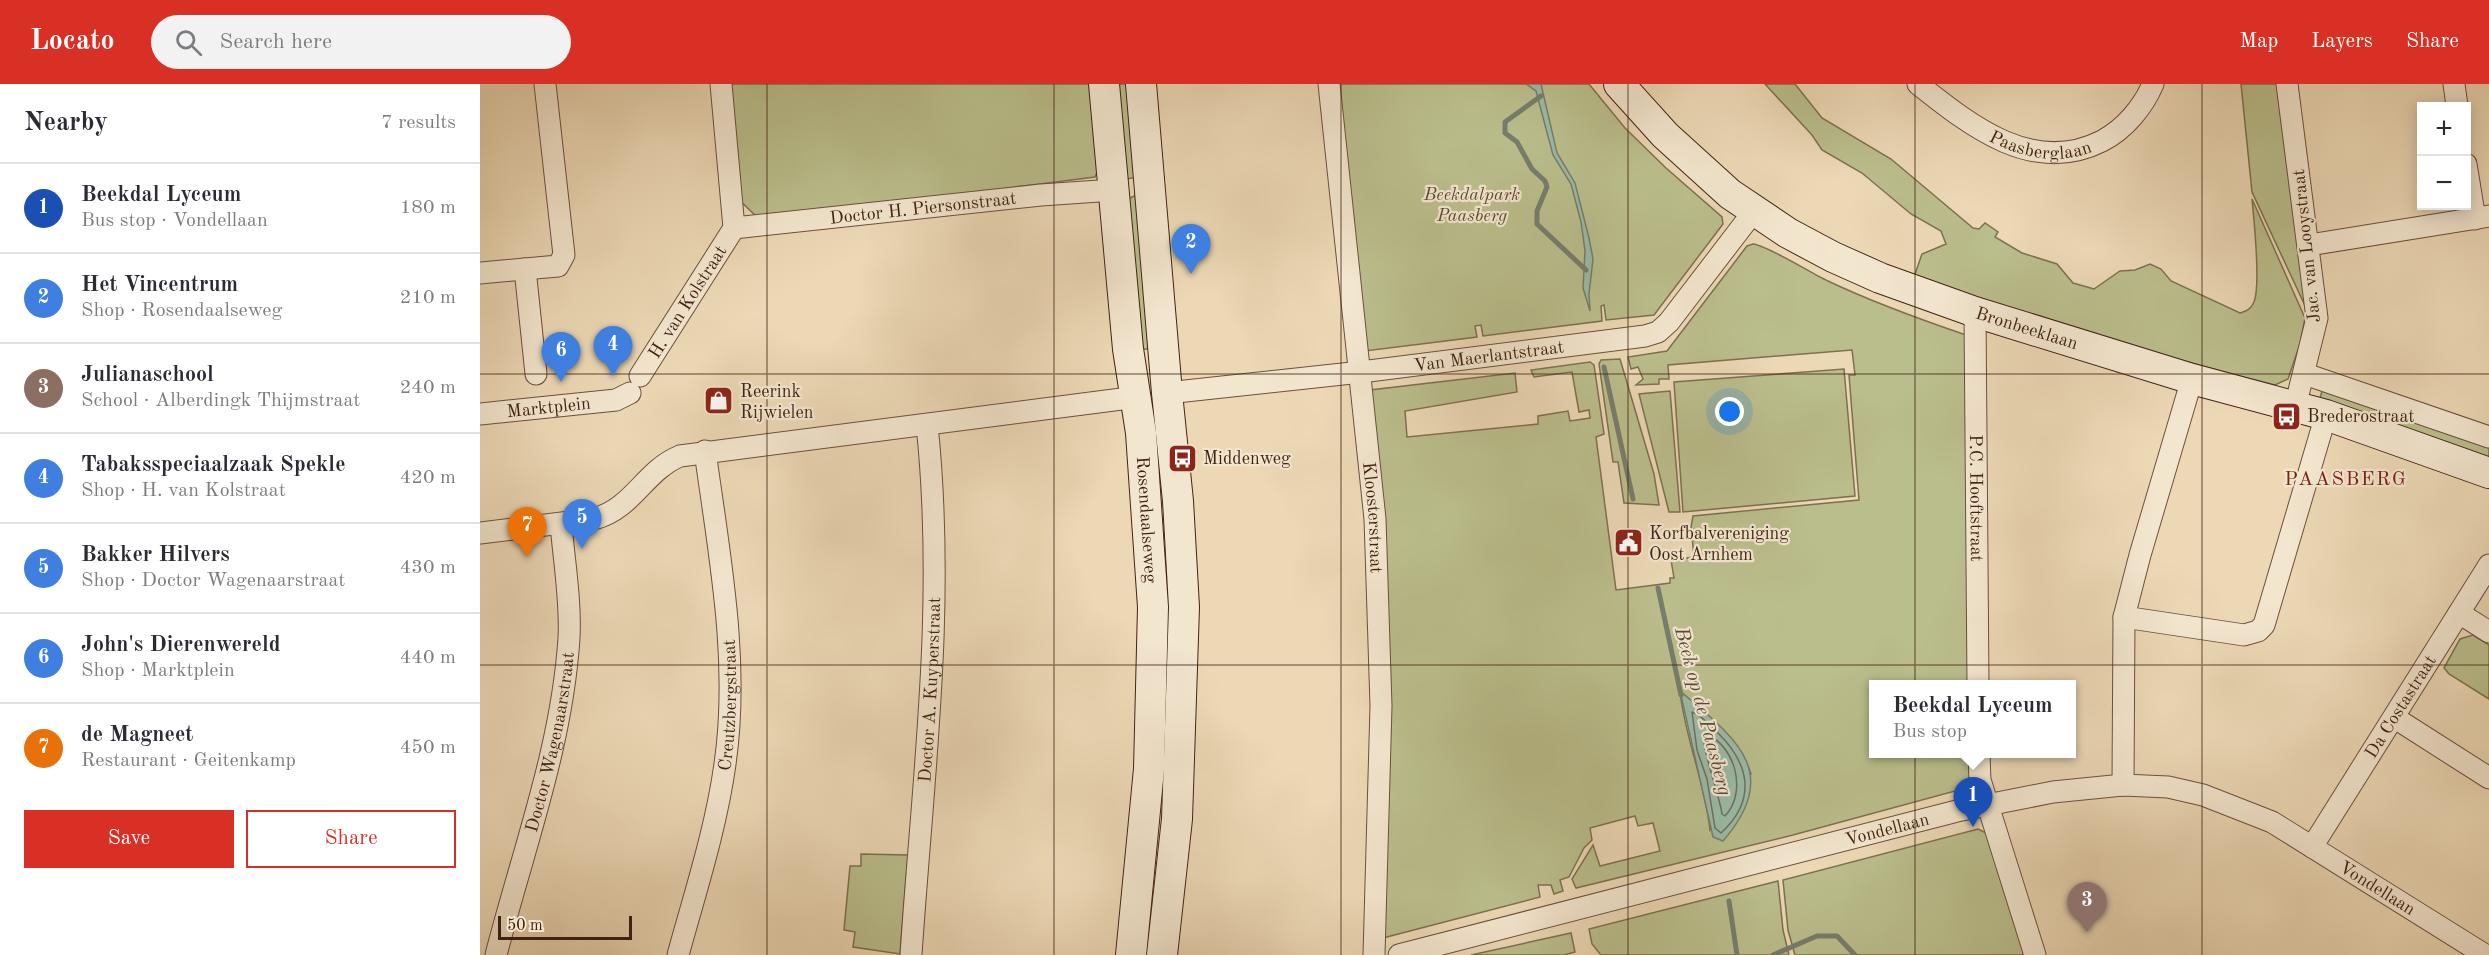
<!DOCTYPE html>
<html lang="en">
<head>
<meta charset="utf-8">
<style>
	body { margin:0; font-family:"Old Standard TT",serif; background:#f2f2f3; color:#2b2b33 }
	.controls { position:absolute; right:18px; top:18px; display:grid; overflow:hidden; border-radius:0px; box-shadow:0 3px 15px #0003 }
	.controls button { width:54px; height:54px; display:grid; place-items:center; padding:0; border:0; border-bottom:2px solid #e1e1e2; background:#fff; color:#2b2b33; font:30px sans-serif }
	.scale { position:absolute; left:18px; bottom:15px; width:134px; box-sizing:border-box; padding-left:6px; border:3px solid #412313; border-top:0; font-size:16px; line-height:21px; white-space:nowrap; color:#412313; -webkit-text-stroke:4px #f3e6cf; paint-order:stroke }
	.you { position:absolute; left:1250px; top:328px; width:21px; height:21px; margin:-15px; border:4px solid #fff; border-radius:50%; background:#1a73e8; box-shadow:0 0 0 9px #1a73e833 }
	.badge { display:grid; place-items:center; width:39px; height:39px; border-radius:50%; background:#d93025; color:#fff; font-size:20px; font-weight:700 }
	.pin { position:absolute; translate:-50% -50px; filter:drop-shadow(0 2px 3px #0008) }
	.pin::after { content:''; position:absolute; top:32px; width:21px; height:18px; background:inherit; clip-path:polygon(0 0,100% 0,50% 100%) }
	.popup { position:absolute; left:1389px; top:596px; width:207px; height:78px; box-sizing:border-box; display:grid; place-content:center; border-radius:0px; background:#fff; filter:drop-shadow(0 2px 4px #0005); font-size:20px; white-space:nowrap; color:#7c7c81 }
	.popup b { font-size:22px; color:#2b2b33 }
	.popup::after { content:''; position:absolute; left:50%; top:100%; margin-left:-12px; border:12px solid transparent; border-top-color:#fff }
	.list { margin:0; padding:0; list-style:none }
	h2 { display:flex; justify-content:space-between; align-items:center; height:78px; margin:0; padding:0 24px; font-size:26px }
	h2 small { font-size:20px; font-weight:400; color:#7c7c81 }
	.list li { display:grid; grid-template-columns:39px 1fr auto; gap:18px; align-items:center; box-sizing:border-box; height:90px; padding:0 24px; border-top:2px solid #e1e1e2 }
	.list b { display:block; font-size:22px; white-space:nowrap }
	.list p { margin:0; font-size:20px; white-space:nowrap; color:#7c7c81 }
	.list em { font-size:20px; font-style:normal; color:#7c7c81 }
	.actions { display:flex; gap:12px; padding:18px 24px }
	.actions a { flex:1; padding:14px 0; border:2px solid #d93025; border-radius:0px; text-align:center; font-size:21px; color:#d93025 }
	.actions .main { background:#d93025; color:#fff }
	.icon { flex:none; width:33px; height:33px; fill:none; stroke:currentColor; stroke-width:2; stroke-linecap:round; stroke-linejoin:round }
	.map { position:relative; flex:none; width:2009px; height:871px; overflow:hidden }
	header { display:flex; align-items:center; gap:36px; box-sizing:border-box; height:84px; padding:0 30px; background:#d93025; color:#fff }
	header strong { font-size:28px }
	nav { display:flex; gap:33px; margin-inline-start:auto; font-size:21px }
	.search { width:420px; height:54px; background:#f2f2f3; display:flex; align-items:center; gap:15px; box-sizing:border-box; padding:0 21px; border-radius:33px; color:#7c7c81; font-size:22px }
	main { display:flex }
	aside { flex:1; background:#fff }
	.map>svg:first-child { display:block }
	.green { fill:#babe8c; stroke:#7e7050; stroke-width:1.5; fill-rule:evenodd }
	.water { fill:#9abba8; stroke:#767e6c; stroke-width:1.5 }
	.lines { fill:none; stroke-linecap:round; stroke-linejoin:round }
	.shore { stroke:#6e6f5e; stroke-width:1.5 }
	.stream { stroke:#767e6c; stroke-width:5 }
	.street-casing { stroke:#6c503c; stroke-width:23 }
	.secondary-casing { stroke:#412313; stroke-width:32 }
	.street { stroke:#f3e6cf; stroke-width:21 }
	.secondary { stroke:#f3e6cf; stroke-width:30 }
	.grid { fill:none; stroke:#412313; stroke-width:1.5; stroke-opacity:0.55 }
	.labels { text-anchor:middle; stroke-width:4.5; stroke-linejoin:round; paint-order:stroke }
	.street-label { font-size:18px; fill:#412313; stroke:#f3e6cf }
	.park-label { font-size:18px; font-style:italic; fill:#5f4a31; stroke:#f3e6cf }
	.poi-label { font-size:18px; fill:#412313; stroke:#f3e6cf; text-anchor:start }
	.neighbourhood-label { font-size:20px; letter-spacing:1.5px; fill:#7a1f14; stroke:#f3e6cf }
	.water-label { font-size:20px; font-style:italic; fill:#574938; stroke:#f3e6cf }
</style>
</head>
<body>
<header>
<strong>Locato</strong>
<div class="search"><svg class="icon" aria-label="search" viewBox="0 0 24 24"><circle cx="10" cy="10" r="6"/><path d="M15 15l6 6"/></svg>Search here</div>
<nav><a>Map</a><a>Layers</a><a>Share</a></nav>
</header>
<main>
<aside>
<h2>Nearby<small>7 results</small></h2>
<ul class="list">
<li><span class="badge" style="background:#1a4fb4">1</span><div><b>Beekdal Lyceum</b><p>Bus stop · Vondellaan</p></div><em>180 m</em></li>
<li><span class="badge" style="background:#3f7fe0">2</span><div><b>Het Vincentrum</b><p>Shop · Rosendaalseweg</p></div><em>210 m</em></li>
<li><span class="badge" style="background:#8d6e63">3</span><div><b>Julianaschool</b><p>School · Alberdingk Thijmstraat</p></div><em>240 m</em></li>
<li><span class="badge" style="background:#3f7fe0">4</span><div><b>Tabaksspeciaalzaak Spekle</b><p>Shop · H. van Kolstraat</p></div><em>420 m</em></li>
<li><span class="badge" style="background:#3f7fe0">5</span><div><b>Bakker Hilvers</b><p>Shop · Doctor Wagenaarstraat</p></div><em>430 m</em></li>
<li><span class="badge" style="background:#3f7fe0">6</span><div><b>John's Dierenwereld</b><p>Shop · Marktplein</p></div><em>440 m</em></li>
<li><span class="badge" style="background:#e8710a">7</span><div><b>de Magneet</b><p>Restaurant · Geitenkamp</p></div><em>450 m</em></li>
</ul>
<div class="actions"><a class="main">Save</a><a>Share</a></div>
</aside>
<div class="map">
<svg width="2009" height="871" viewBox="0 0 2009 871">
	<rect width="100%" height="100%" fill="#ecd8b5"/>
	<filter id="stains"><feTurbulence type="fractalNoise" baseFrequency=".00333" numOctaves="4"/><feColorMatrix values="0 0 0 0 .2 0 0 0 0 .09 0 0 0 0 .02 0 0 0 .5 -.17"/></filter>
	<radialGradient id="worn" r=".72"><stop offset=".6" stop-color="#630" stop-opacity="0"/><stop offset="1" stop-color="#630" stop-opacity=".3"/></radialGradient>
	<path class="green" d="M246,0H610L617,88L615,93L301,133L276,132L259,116Z
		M631,0H657L658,93L647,95Z
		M855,0H1109L1145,44L1186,84L1242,133L1243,140L1174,231L1126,236L1124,221L1121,222L1122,237L1003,252L1001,241L995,242L997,253L885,267Z
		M1285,0H1315L1342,34L1411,75L1493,144L1499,145L1505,139L1518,148L1515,153L1542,169L1577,180L1593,199L1614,205L1640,187L1655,186L1670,180L1681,185L1691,197L1760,229C1767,227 1771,225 1774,218C1781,201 1774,136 1772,115L1825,234L1820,260L1808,295L1795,301C1673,270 1553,233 1434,193L1442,170L1466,160L1461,147L1431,130L1382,89L1342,66L1332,51Z
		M1761,0H1801L1827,226L1772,108Z
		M654,112L657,113L677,264L655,266L644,117Z
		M1273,160C1289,162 1330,189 1348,197C1392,218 1439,235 1486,251L1490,600H1394V670H1491L1490,703L1313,751L1096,804L1092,795L1113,761L1120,782L1180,767L1173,739L1158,742L1155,732L1110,744L1112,756L1104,764L1089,793L1080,796L1083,807L1074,810L1071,801H1058L1060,813L903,854L890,306L1035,289L1037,308L925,327L927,353L1058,340V332L1088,327L1090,337L1110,334L1109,326L1099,328L1092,288L1054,293L1051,286L1110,278L1114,281L1124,350L1116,353L1136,506L1190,499V494H1194L1191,476L1214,473L1211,443L1213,432L1379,416L1369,291H1375L1372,266L1188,281L1189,295H1179V300L1156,301L1163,295L1158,283L1151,285L1148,273L1187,267L1267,162ZM1200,607C1228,632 1259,654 1271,690L1230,746C1225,698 1205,655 1200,607Z
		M1140,275L1174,390L1179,421L1144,419L1138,378H1133L1119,280L1121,276Z
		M1364,285L1375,412L1203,428L1194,298Z
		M1844,301L2009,364V379L1838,320Z
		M1190,307L1200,428H1189L1159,310Z
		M1993,551L2009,561V615L1969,590L1964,584L1980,555Z
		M1498,745L1508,750L1548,871H1315L1308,846L1303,796Z
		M381,770L428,771L420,870L373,863L375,848L364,846L370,782H381Z
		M1298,797L1303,846L1309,871H1121L1112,860L1109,845Z
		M1091,849L1095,868L1084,871H991Z"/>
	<path class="water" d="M1046,0H1061L1077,69L1095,99L1109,154L1113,175L1109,210L1110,227L1103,204L1105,167L1101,138L1091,100L1073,71L1056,7Z
		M1200,607C1255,654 1303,687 1243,757L1233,753Z"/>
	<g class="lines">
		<path class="shore" d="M1212,628C1221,631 1230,641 1237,648C1270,680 1277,716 1241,749L1235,744L1227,695L1217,666Z
			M1224,649C1255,660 1268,708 1245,732L1242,730C1240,713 1220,659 1224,649Z"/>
		<path class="stream" d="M1061,12L1025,38V49L1037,58L1052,85L1065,97L1067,103L1057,127V140L1106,186
			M1124,283L1153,415
			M1178,504L1201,611
			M1249,817L1257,871
			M1293,871L1337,852H1357L1375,871"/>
		<defs>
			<g id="street">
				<path d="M241,0L254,144"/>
				<path id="s1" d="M849,0L895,435L901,622L894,871"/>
				<path id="s2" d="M1438,0C1491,42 1553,92 1622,57C1645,45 1663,23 1673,0"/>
				<path d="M1807,0L1837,234L1815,323"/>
				<path d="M1974,0L1977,22"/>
				<path d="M1986,80L1995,135"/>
				<path id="s3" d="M254,144L561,111L634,106"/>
				<path d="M1829,161L2009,132"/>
				<path d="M45,185L56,290"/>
				<path d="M0,189L78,182L84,171L65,0"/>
				<path id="s4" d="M1495,228L1498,600"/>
				<path d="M1825,290L2009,353"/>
				<path id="s5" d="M160,292L254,144"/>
				<path id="s6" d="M687,309L881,288L1165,252L1178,248L1189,238L1274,127"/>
				<path id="s7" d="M0,330L136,316L150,309"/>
				<path d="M0,449L114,435C154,424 164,387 200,372L657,313"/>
				<path d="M1979,529L2009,548"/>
				<path d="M1644,533L1764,551L1778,547L1784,541L1846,331"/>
				<path d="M1915,634L2009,694"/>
				<path d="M1499,670L1500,696L1555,871"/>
				<path d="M1643,701L1644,533L1660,471L1712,295"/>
				<path id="s8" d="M1832,763L2009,481"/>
				<path id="s9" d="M16,871C43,766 82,663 89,554C91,517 84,477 81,440"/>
				<path id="s10" d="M198,871C215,809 236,745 245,680C260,576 239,470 225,367"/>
				<path id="s11" d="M431,871C443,691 466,522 447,341"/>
				<path id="s12" d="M919,871L1477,727L1573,708L1643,701L1688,703L1723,711L1792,738L2005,871"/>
			</g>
			<g id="secondary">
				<path id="s13" d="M624,0L648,265L661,349L673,523L669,685L651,871"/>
				<path d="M661,0L687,309L698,417L704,523L697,735L682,871"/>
				<path id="s14" d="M1139,0L1185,51L1250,110L1308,149L1353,173L1400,194L1495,228L1712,295L1846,331L2009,389"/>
			</g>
		</defs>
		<use href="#street" class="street-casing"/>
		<use href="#secondary" class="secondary-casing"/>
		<use href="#street" class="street"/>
		<use href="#secondary" class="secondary"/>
	</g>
	<path class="grid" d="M287,0V871M574,0V871M861,0V871M1148,0V871M1435,0V871M1722,0V871M0,290H2009M0,581H2009"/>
	<defs>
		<symbol id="shop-square" viewBox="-11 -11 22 22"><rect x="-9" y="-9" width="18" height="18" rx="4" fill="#8f2418" stroke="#f3e6cf"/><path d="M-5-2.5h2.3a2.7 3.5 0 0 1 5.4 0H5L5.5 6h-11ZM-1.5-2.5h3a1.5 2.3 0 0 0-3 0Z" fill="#fff"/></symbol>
		<symbol id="bus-square" viewBox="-11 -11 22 22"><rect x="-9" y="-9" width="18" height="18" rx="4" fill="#8f2418" stroke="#f3e6cf"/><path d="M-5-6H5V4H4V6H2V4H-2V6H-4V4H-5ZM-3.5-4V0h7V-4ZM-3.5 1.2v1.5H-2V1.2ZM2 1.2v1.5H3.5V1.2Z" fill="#fff"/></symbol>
		<symbol id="civic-square" viewBox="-11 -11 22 22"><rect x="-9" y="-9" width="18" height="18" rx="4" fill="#8f2418" stroke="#f3e6cf"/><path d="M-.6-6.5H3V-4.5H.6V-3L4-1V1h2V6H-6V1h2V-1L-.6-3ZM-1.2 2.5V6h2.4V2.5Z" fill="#fff"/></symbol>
	</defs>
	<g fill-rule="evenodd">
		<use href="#shop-square" x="222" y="300" width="33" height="33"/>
		<use href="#bus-square" x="1790" y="316" width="33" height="33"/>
		<use href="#bus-square" x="686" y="358" width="33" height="33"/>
		<use href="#civic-square" x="1132" y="442" width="33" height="33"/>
	</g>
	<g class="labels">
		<g class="street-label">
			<text dy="6" stroke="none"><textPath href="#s2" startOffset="141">Paasberglaan</textPath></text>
			<text dy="6" stroke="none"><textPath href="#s3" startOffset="190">Doctor H. Piersonstraat</textPath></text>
			<text transform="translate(1826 162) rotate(-96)" y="6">Jac. van Looystraat</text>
			<text dy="6" stroke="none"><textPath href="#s5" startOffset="88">H. van Kolstraat</textPath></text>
			<text dy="6" stroke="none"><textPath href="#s14" startOffset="484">Bronbeeklaan</textPath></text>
			<text dy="6" stroke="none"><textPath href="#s6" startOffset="324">Van Maerlantstraat</textPath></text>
			<text dy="6" stroke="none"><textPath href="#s7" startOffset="69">Marktplein</textPath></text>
			<text dy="6" stroke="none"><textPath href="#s4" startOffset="186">P.C. Hooftstraat</textPath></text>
			<text dy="6" stroke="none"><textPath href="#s1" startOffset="436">Kloosterstraat</textPath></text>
			<text dy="6" stroke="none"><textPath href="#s13" startOffset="438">Rosendaalseweg</textPath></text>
			<text dy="6" stroke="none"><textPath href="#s11" startOffset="266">Doctor A. Kuyperstraat</textPath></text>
			<text dy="6" stroke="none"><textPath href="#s10" startOffset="256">Creutzbergstraat</textPath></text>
			<text dy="6" stroke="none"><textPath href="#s8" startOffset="166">Da Costastraat</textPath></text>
			<text dy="6" stroke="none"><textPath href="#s9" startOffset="220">Doctor Wagenaarstraat</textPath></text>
			<text dy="6" stroke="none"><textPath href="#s12" startOffset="504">Vondellaan</textPath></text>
			<text dy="6" stroke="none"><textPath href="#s12" startOffset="1024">Vondellaan</textPath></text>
		</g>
		<g class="park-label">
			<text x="992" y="116">Beekdalpark<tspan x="992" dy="21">Paasberg</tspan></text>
		</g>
		<g class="poi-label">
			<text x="260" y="313">Reerink<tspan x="260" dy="21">Rijwielen</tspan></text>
			<text x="1827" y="338">Brederostraat</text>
			<text x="723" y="380">Middenweg</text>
			<text x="1169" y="455">Korfbalvereniging<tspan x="1169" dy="21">Oost Arnhem</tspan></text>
		</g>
		<g class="neighbourhood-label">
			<text x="1866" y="401">PAASBERG</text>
		</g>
		<g class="water-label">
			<text transform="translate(1224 627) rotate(75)" y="7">Beek op de Paasberg</text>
		</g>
	</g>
	<rect width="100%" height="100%" filter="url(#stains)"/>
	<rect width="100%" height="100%" fill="url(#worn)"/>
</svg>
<div class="controls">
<button>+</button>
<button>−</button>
</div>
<div class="scale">50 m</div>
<div class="you"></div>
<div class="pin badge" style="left:1493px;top:743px;background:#1a4fb4">1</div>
<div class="popup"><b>Beekdal Lyceum</b>Bus stop</div>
<div class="pin badge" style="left:711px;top:190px;background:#3f7fe0">2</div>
<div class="pin badge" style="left:1607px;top:848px;background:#8d6e63">3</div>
<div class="pin badge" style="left:133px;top:292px;background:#3f7fe0">4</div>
<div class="pin badge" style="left:102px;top:465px;background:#3f7fe0">5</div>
<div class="pin badge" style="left:81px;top:298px;background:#3f7fe0">6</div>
<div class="pin badge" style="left:47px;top:473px;background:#e8710a">7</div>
</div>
</main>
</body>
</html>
